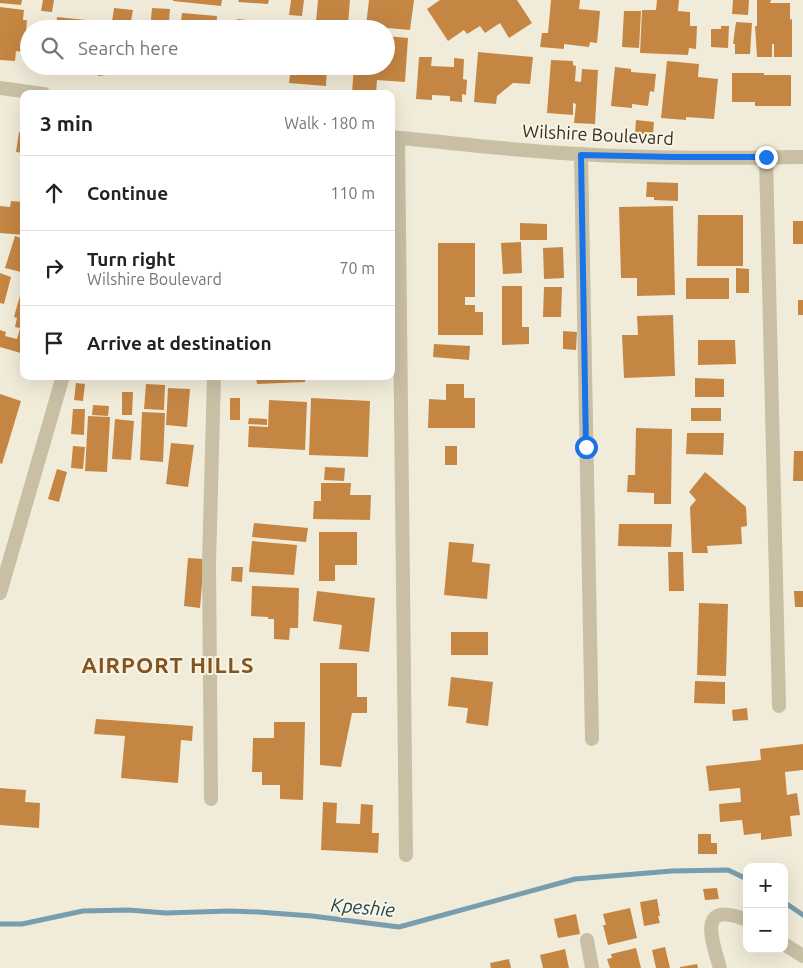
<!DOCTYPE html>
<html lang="en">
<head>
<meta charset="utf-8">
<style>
	body { margin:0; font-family:Ubuntu,sans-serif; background:#f6f6f6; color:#222 }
	.controls { position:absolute; right:15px; bottom:15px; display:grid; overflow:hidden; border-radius:10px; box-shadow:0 5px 20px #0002 }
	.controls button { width:45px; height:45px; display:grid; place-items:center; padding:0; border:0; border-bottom:1px solid #e0e0e0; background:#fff; color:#222; font:25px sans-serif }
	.stop { position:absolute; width:15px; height:15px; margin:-11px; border:4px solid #1a73e8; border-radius:50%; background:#fff }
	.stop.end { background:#1a73e8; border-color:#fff; box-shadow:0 1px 5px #0008 }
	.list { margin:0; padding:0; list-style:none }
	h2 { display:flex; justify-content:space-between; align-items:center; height:65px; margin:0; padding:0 20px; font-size:21px }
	h2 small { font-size:16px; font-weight:400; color:#767676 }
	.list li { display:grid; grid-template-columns:32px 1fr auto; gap:15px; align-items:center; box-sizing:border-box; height:75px; padding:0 20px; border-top:1px solid #e0e0e0 }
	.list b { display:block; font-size:19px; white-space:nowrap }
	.list p { margin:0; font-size:16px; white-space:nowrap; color:#767676 }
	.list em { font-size:16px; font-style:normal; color:#767676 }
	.icon { flex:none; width:28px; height:28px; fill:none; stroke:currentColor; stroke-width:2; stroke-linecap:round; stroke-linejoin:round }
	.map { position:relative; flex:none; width:803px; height:968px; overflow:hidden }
	.search { position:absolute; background:#fff; box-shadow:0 5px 20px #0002; left:20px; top:20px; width:375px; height:55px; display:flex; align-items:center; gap:12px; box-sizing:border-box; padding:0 18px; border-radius:28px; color:#767676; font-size:19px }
	.panel { position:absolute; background:#fff; box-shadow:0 5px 20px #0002; left:20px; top:90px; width:375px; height:290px; border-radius:10px }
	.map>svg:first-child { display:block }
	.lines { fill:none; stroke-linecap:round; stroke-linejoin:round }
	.stream { stroke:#789dae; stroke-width:5 }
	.building { fill:#c58643 }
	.minor { stroke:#c9bfa5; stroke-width:14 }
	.route { stroke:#1a73e8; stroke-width:6 }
	.labels { text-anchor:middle; stroke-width:4; stroke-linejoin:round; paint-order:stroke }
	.street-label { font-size:18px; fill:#352f27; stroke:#f9f5e5 }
	.water-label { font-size:19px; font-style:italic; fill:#1c4356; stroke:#f9f5e5 }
	.district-label { font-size:22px; font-weight:bold; letter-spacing:1px; fill:#835320; stroke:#f9f5e5 }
</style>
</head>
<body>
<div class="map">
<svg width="803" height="968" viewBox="0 0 803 968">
	<rect width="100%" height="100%" fill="#f1ecd9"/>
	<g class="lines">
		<path class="stream" d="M784,902L803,915
			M0,924H22L83,911L128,910L166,913L230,911L258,912L312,916L399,927L575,879L672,871L728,870L747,879"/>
	</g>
	<path class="building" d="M0,0H22L21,5L0,3Z
		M43,0H54L52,12L41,11Z
		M173,0H222L221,6L173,1Z
		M239,0H269L268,4L238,2Z
		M291,0H304L302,16L289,15Z
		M318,0H350L348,24L316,21Z
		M369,0H414L410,30L366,26Z
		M440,0H517L532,23L509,38L500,23L485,33L480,26L467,34L464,30L448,41L427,9Z
		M551,0H580L579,9L600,11L597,43L590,42L589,47L564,44V49L540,47L542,33H548Z
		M657,0H679L678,11L690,12V26H697L696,49L689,48L688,55L640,53L642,10H656Z
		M733,0H749L748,15L732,14Z
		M757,0H771L770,3H790V20L792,19V57H774V44H772V57H757L755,26H757Z
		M0,7L24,10L23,20H27L24,52L16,51L15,61L0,60Z
		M114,8L133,10L131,21L123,20V23L112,22Z
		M152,8L170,9L169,21L181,22L182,13L217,16L216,29H150Z
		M624,11H641L639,48L622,47Z
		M57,17L95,21L94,29H56Z
		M237,19L274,23L273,29H236Z
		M736,22L752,23L750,54H735V44H733Z
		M721,26H729L728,48L711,47V29H721Z
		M386,36L408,38L405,82L377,80L376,94L352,93L354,66H386Z
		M478,52L533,57L530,84L513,83L497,96L496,104L474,102Z
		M419,57H432L431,66L454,67V58L464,59L463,79L467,80L466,95L462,94V102L450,101V96L432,95V100L416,99Z
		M551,60L573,61V65L576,66L575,81L581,82L582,69L598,70L595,124L574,123L576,104L573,103V115L547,113Z
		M667,61L699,64L698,77L718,79L714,119L686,117V120L661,118Z
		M73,66H90V69L73,68Z
		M252,66H269L268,69L252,68Z
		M291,66H327L326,86L289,83Z
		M615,67L631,69V72L656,74L654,92L650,91L648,106L632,104V108L611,106Z
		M97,68H105L106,75L98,76Z
		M732,73H764V75H791V106H755V102H732Z
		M636,120L654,122L653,135L635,133Z
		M19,132H24V153L16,152Z
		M647,182L678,183V201L654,200V197H646Z
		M11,201L24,202V235L0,233V206L10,207Z
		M673,206L675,295L637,296V278H621L619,207Z
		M698,215H743V266H697Z
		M793,221H803V244H793Z
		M520,223L547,224V240H520Z
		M15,236L24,239V262L21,272L5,268Z
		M521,242L522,273L503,274L501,243Z
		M438,243H475V297H465V305H475V312H483V335H438Z
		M563,247L564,278L544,279L543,248Z
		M736,268L749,269V293H736Z
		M0,273L11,277L4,304L0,303Z
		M686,278H729V299H686Z
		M23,285H24V354L0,347V330L6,332L5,336L17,339L20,328L15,327L17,318L14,317Z
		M502,286H522V327H529V344L502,345Z
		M544,287H562L561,317H543Z
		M798,300H803V315H798Z
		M673,315L675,376L624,378L622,335H638L637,316Z
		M563,331L577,332L576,350L563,349Z
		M698,340H735L736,364L698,365Z
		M434,344L470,346L469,360L433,357Z
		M256,376H305V382L257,384Z
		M695,378L724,379V397H695Z
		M76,383L85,384L83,401L74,400Z
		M146,384L165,385L164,410L144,409Z
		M446,384H464V398H475V428H428L429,399L446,400Z
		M168,388L190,389L187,427L166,425Z
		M122,392H133L132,415H122Z
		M0,394L21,401L2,464L0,463Z
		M230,398H240V420H230Z
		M311,398L370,401L368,457L309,455Z
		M269,400L307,402L305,450L248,447L249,426L268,427Z
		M93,405L109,406L108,416L92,415Z
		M691,408H721V421H691Z
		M73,409H85L84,435L71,434Z
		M142,412L165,413L163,462L140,460Z
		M88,416L110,417L107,472L85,471Z
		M249,418L267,419V425L248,424Z
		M115,419L134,421L131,460L112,459Z
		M636,428L672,429L671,504H654V493L627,492L628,475H635Z
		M687,433H724L723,455L686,454Z
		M171,443L194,445L188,487L166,484Z
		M73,446L85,447L83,469L71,468Z
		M445,446H457V465H445Z
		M794,451H803V481H793Z
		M325,467L345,468L344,481L324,480Z
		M57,469L67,472L59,502L48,499Z
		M705,472L746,507L747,526L741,527L742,544L707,546L708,553H692L690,507L696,500L689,492Z
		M321,483H351L350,495H371L370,520L313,519L314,501H321Z
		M254,523L308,528L306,542L252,537Z
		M619,524H672L671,547L618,546Z
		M319,532H357V565H335V581H319Z
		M252,541L297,545L294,575L249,572Z
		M449,542L474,544L472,562L490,564L487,599L444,595Z
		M668,552H683L684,591H669Z
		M188,558L204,559L200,608L184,606Z
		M232,567H243L242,582L231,581Z
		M252,586L299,588L298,628H290L289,640L274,639V619H268V617L251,616Z
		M317,591L375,598L369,652L339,649L342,625L313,621Z
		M794,591H803V607H795Z
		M699,603L728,604L726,676L697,675Z
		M451,632H488V655H451Z
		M320,663H357V697H367V713H352L341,767L320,765Z
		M451,677L493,682L488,726L466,723L468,708L448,706Z
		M695,681L725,682V704L694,703Z
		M747,708L748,720L733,721L732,710Z
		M96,719L193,726L192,741L181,740L178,783L121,778L125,736L94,734Z
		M274,722H305L303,800L280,799V785H262V772H252L253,738H274Z
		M803,744V770L785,772L787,795L797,793L800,815L790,816L792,836L761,840V833L744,835L742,820L720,822L719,804L741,802L740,788L709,791L706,766L761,760L760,749Z
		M0,788L26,790L25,802L40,803L39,828L0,825Z
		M323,802L337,803L336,823L360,824L361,804L373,805L372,833H379L378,853L321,850Z
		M698,834H711V843H717V854H698Z
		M717,888L719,899L705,900L703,889Z
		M657,899L660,916H658L660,923L644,926L640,902Z
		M630,908L637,938L608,945L603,925H606L603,914Z
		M576,914L580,934L558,938L554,919Z
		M665,947L670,968H656L652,950Z
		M636,948L641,968H610L607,959L612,958L611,954Z
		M565,949L569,968H543L540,955Z
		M509,959L511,968H491L490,963Z
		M697,964L698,968H680V967Z"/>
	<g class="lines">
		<path class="minor" d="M0,88L44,94
			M391,137C454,143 517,151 580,154C654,159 729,158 803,157
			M398,138L406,855
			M581,155L592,739
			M766,157L779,706
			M0,593L63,376
			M211,799L209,563L214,376
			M587,940L592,968
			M784,944L803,956
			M720,968C711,938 697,900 747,920"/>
	</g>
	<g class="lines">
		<path class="route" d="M586,447L581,155L673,157H766"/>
	</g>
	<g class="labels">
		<g class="street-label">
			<text transform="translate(598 135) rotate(3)" y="6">Wilshire Boulevard</text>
		</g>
		<g class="water-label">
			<text transform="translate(363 907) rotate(5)" y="7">Kpeshie</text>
		</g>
		<g class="district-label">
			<text x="168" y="673">AIRPORT HILLS</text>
		</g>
	</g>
</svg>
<div class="controls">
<button>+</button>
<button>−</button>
</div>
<div class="stop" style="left:586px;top:447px"></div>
<div class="stop end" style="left:766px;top:157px"></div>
<div class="search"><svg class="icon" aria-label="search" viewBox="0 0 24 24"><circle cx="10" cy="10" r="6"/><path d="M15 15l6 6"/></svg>Search here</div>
<section class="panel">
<h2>3 min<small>Walk · 180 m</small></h2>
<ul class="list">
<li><svg class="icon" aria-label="ahead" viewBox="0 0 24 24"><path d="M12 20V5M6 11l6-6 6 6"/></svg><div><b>Continue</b></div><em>110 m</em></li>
<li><svg class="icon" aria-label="right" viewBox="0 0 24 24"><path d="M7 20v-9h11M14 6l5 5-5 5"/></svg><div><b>Turn right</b><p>Wilshire Boulevard</p></div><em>70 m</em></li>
<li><svg class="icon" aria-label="arrive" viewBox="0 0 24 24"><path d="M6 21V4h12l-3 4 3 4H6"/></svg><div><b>Arrive at destination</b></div></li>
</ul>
</section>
</div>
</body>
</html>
